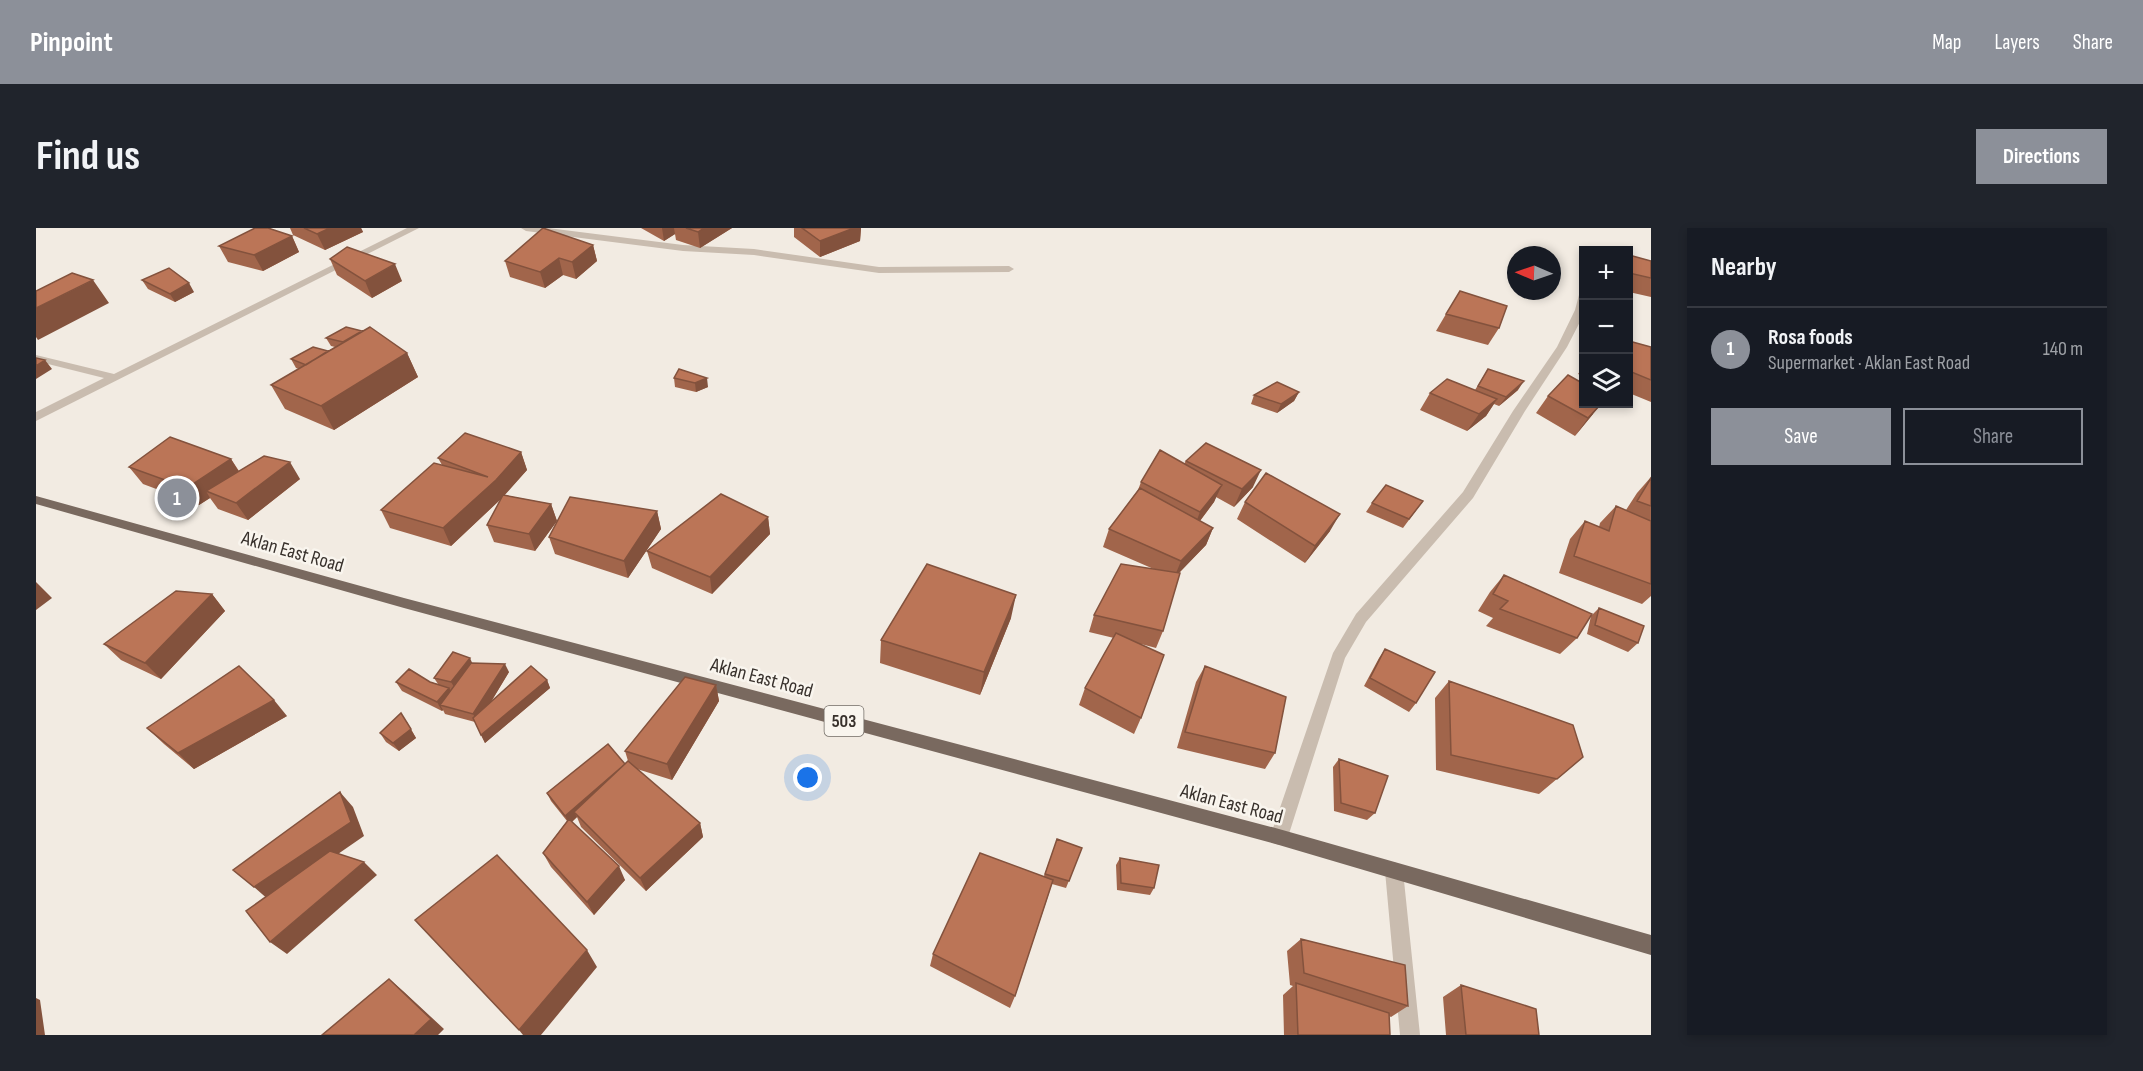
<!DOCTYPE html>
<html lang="en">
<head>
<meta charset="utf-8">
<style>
	body { margin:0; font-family:"Sofia Sans Condensed",sans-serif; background:#20242c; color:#f1f3f6 }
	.controls { position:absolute; right:18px; top:18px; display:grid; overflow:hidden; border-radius:0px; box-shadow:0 3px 9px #0003 }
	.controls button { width:54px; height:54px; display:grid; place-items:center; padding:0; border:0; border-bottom:2px solid #363941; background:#171b24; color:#f1f3f6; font:30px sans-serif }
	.compass { position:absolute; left:1471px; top:18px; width:54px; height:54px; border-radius:50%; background:#171b24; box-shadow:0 3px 9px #0003; rotate:272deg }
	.you { position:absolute; left:772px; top:550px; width:21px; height:21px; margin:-15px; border:4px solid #fff; border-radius:50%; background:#1a73e8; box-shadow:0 0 0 9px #1a73e833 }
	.badge { display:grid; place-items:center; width:39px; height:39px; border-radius:50%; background:#8c9099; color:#fff; font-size:20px; font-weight:700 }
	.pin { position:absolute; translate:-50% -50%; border:3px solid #fff; box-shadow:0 2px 6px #0006 }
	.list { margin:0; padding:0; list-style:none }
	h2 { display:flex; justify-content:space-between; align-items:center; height:78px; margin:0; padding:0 24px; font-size:26px }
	h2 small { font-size:20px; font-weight:400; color:#9ea1a6 }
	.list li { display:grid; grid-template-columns:39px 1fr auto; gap:18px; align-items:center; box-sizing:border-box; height:84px; padding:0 24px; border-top:2px solid #363941 }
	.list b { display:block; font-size:22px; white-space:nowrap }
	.list p { margin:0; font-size:20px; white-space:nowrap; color:#9ea1a6 }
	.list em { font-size:20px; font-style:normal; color:#9ea1a6 }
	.actions { display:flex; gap:12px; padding:18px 24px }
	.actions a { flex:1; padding:14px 0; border:2px solid #8c9099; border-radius:0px; text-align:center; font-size:21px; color:#8c9099 }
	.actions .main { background:#8c9099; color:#fff }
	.icon { flex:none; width:33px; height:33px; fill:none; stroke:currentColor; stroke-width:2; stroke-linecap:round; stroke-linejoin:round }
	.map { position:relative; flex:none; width:1615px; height:807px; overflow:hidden; border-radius:0px }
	header { display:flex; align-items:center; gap:36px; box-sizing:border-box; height:84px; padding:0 30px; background:#8c9099; color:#fff }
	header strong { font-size:28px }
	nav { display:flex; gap:33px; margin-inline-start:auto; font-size:21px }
	.intro { display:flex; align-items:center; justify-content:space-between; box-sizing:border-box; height:144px; padding:0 36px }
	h1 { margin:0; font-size:42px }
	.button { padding:15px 27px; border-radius:0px; background:#8c9099; color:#fff; font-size:21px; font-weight:700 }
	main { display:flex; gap:36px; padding:0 36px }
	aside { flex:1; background:#171b24; border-radius:0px; box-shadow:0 3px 9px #0003 }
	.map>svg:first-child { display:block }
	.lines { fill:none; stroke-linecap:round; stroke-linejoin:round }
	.minor { fill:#c9bcaf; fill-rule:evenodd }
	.major { fill:#79695f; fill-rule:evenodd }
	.wall { fill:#a1654b }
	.shaded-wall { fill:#83523d }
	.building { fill:#bb7557; stroke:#83523d; stroke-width:1.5 }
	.labels { text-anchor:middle; stroke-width:5; stroke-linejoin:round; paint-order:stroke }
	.shield { fill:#f9f5ee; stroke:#726c66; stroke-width:1.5 }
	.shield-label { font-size:18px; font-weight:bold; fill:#38312c }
	.street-label { font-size:20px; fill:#38312c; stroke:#f9f5ee }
</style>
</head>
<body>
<header>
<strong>Pinpoint</strong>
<nav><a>Map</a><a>Layers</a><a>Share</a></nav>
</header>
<div class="intro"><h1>Find us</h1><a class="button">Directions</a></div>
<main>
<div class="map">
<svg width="1615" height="807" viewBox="0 0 1615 807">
	<rect width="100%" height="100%" fill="#f2ebe2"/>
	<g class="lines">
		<path class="minor" d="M371,0H383L0,193V184L68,150L0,133V127L78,146Z
			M485,0H512L647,17L718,21L843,39L973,38L978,41L973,44L843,45L718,27L647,23L490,3Z
			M1548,64V86L1531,119L1489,183L1437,270L1330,394L1309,430L1252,609L1249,615L1243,617L1237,615L1234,609L1297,425L1320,386L1427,264L1477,183L1521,119L1539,82L1543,67Z
			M1358,634L1365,637L1367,643L1384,807H1364L1349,643L1351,637Z"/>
		<path class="major" d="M0,268L368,370L1243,601L1615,707V727L1243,617L368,380L0,276Z"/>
	</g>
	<path class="wall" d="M254,0H325L327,4L289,22L257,7Z
		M605,0H696L664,20L640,12L639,6L628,13Z
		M758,0H825L824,13L784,29L758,9Z
		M256,8L263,24L227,43L192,34L183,18Z
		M557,17L561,33L540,51L527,47L509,60L474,49L469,33Z
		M1593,27L1615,33V69L1593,64Z
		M294,31L366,53L336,70L301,47Z
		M106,52L158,64L139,74L112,61Z
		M1410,86L1463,100L1452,117L1400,103Z
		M290,110L371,125L382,149L298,202L249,181L235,157L263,141L260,140L255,131L292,123L299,119L295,118Z
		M1593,113L1615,119V174L1593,165Z
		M1548,138V148L1542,146Z
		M643,141L672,159L660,164L639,159L638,150Z
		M1452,141L1482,162L1463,178L1458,176L1450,188L1431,203L1384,182L1394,165L1439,162Z
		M1263,164L1258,173L1241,185L1215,176L1218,167Z
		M1512,168L1557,186L1539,208L1500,185Z
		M485,224L491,242L468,267L515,276L521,293L499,323L458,314L451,297L466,270L415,318L354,300L345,282L406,237L402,230Z
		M195,231L203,243L264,251L212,292L182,281L174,270L163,277L107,256L93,239Z
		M1150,233L1217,259L1198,279L1180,269L1178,274L1164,293L1177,300L1170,317L1143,345L1127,403L1120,420L1105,416V490L1098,506L1043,477L1049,460L1078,410L1053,404L1058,387L1120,342L1067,319L1073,301L1102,262L1105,254L1148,236Z
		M1615,249V368L1606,376L1523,345L1534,311L1549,293L1563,299L1564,295L1580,278L1590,282L1601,265Z
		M1387,273L1367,300L1330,284L1336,275Z
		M1209,274L1294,303L1269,335L1201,291Z
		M621,283L625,301L592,350L519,326L513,309Z
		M732,289L734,306L676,366L616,340L611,323Z
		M1468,347L1541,410L1524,426L1450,398L1457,390L1442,383L1454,364Z
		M176,366L189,383L125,451L85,432L68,416Z
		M1563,380L1602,415L1592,424L1551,406L1555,388Z
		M975,390L944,467L844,435L845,412Z
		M1349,421L1380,475L1373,484L1328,458L1343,430Z
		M437,435L473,444L455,474L511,452L514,460L449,515L439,494L409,486L407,482L406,483L366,463L360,454H394L402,456L398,450Z
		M1169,438L1239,525L1229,541L1141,520L1160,454Z
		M1413,453L1547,529L1503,566L1400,542L1399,470Z
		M680,457L683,473L636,552L601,541L664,595L667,609L610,663L545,599L541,589L536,594L589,652L558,687L515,639L507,625L531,593L515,573L511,565L589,536L592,533L589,523Z
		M251,488L158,541L128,516L111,500Z
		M371,494L380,510L363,523L350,514L344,505Z
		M1303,531L1339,585L1331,592L1298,583L1297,539Z
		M1021,611L1046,620L1030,660L1016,656L979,768L974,780L894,738L897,726L1008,648Z
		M1084,630L1118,660L1114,667L1081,662L1080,637Z
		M1265,711L1372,778L1355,789L1353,788L1354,807H1248L1247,767L1257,758L1254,757L1251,723Z
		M1425,757L1503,807H1410L1407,769Z"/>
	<path class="shaded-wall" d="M294,0H325L327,4L289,22L281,6Z
		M626,0H638L639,6L628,13Z
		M668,0H696L664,20L662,4Z
		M818,0H825L824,13L784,29V13Z
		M256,8L263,24L227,43L218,27Z
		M557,17L561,33L540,51L536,34Z
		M523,30L527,47L509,60L504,44Z
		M359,36L366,53L336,70L329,53Z
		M57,52L73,75L2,112L0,109V80Z
		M153,55L158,64L139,74L134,66Z
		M371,125L382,149L298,202L285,178Z
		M9,132L16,141L0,151V138Z
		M671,150L672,159L660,164L659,155Z
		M1488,153L1482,162L1463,178L1470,169Z
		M1263,164L1258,173L1241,185L1245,176Z
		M1461,171L1450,188L1431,203L1443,186Z
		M1565,176L1557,186L1539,208L1552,190Z
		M485,224L491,242L467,269L415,318L407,300Z
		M195,231L206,249L170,263L174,270L163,277L151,260Z
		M254,234L264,251L212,292L200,275Z
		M1225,242L1217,259L1198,279L1206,261Z
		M1186,257L1178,274L1157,302L1164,284Z
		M515,276L521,293L499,323L493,306Z
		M621,283L625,301L592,350L588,333Z
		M1304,286L1294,303L1269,335L1279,318Z
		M732,289L734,306L676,366L674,349Z
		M1177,300L1170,317L1138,350L1145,333Z
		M0,354L16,370L0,382Z
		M176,366L189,383L125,451L109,435Z
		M980,367L975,390L944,467L948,444Z
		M434,430L438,439L420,462L415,454Z
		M469,436L473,444L442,495L437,486Z
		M511,452L514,460L449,515L445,507Z
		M680,457L683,473L636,552L631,536Z
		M413,460L418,468L404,477L407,482L406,483L401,474Z
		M238,472L251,488L158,541L142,525Z
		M365,485L380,510L363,523L357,515Z
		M589,536L538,584L541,589L533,596L529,588Z
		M304,564L317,579L328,608L234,673L218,659Z
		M664,595L667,609L610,663L604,650Z
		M328,634L341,647L251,726L234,714Z
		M583,638L589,652L558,687L551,674Z
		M551,722L561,739L505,807H487L483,802Z
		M353,751L367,763L408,801L402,807H378Z
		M0,770L4,772L9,807H0Z"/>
	<path class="building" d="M219,0H232L256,8L218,27L183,18Z
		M268,0H294L281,6Z
		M507,0L557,17L536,34L523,30L504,44L469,33Z
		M650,0H668L662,4Z
		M766,0H818L784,13Z
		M311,19L359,36L329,53L294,31Z
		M1593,27L1615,33V50L1593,45Z
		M133,40L153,55L134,66L106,52Z
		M36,45L57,52L0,80V63Z
		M1424,63L1471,78L1463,100L1410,86Z
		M310,99L326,103L307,114L290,110Z
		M334,99L371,125L285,178L235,157Z
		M1593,113L1615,119V152L1593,143Z
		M277,119L292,123L270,137L255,131Z
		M0,130L9,132L0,138Z
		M643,141L671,150L659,155L638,150Z
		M1452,141L1488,153L1470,169L1442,158Z
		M1532,147L1548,156V176H1565L1552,190L1512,168Z
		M1411,151L1461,171L1443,186L1394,165Z
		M1241,154L1263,164L1245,176L1218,167Z
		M429,205L485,224L460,252L407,300L345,282L398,235L452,249L402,230Z
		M134,209L195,231L151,260L93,239Z
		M1170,215L1225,242L1206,261L1150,233Z
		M1124,222L1186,257L1164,284L1105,254Z
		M228,228L254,234L200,275L170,263Z
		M1230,245L1304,286L1279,318L1209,274Z
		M1615,250V278L1601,273Z
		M1350,257L1387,273L1373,291L1336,275Z
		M1104,260L1177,300L1145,333L1073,301Z
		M685,266L732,289L674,349L611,323Z
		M467,267L515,276L493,306L451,297Z
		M534,269L621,283L588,333L513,309Z
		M1580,278L1615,293V356L1538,328L1549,293L1573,303Z
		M891,336L980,367L948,444L845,412Z
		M1085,336L1144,345L1127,403L1058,387Z
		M1468,347L1556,386L1541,410L1464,381L1472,373L1457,366Z
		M140,363L176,366L109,435L68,416Z
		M1563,380L1608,398L1602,415L1559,397Z
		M1080,405L1128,427L1105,490L1049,460Z
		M1349,421L1399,444L1380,475L1334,450Z
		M417,424L434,430L415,454L398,450Z
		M435,435L469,436L437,486L404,477Z
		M203,438L238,472L142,525L111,500Z
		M495,438L511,452L445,507L437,490Z
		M1169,438L1250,469L1239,525L1149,504Z
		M373,441L394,454L413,460L401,474L360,454Z
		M649,449L680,457L631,536L589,523Z
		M1413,453L1537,497L1547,529L1521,551L1415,527Z
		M365,485L375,501L357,515L344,505Z
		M572,516L589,536L529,588L511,565Z
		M1303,531L1352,548L1339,585L1305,575Z
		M592,533L664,595L604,650L538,584Z
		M304,564L315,594L218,659L197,642Z
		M533,591L583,638L551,674L507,625Z
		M1021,611L1046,620L1033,653L1009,646Z
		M294,623L328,634L234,714L210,683Z
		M944,625L1017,652L979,768L897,726Z
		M461,627L551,722L483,802L379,692Z
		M1084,630L1123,637L1118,660L1085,655Z
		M1265,711L1369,737L1372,778L1268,745Z
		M353,751L395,791L378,807H286Z
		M1260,755L1353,785L1354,807H1262Z
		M1425,757L1500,781L1503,807H1430Z"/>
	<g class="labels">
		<rect class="shield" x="788.5" y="478" width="39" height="30" rx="4.5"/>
		<g class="shield-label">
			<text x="808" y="499">503</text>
		</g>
		<g class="street-label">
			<text transform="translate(257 323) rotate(16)" y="7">Aklan East Road</text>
			<text transform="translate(726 449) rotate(15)" y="7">Aklan East Road</text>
			<text transform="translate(1196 575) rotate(15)" y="7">Aklan East Road</text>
		</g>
	</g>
</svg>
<div class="controls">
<button>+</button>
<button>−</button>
<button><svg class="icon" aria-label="layers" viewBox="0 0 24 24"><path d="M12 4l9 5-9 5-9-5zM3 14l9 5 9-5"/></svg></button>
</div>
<svg class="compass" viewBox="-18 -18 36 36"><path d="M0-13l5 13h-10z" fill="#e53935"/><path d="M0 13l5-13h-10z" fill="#9ea1a6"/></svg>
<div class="you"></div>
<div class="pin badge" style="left:141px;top:270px">1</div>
</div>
<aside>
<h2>Nearby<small></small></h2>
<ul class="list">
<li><span class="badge">1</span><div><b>Rosa foods</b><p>Supermarket · Aklan East Road</p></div><em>140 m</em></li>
</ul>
<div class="actions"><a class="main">Save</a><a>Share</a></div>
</aside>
</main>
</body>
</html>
